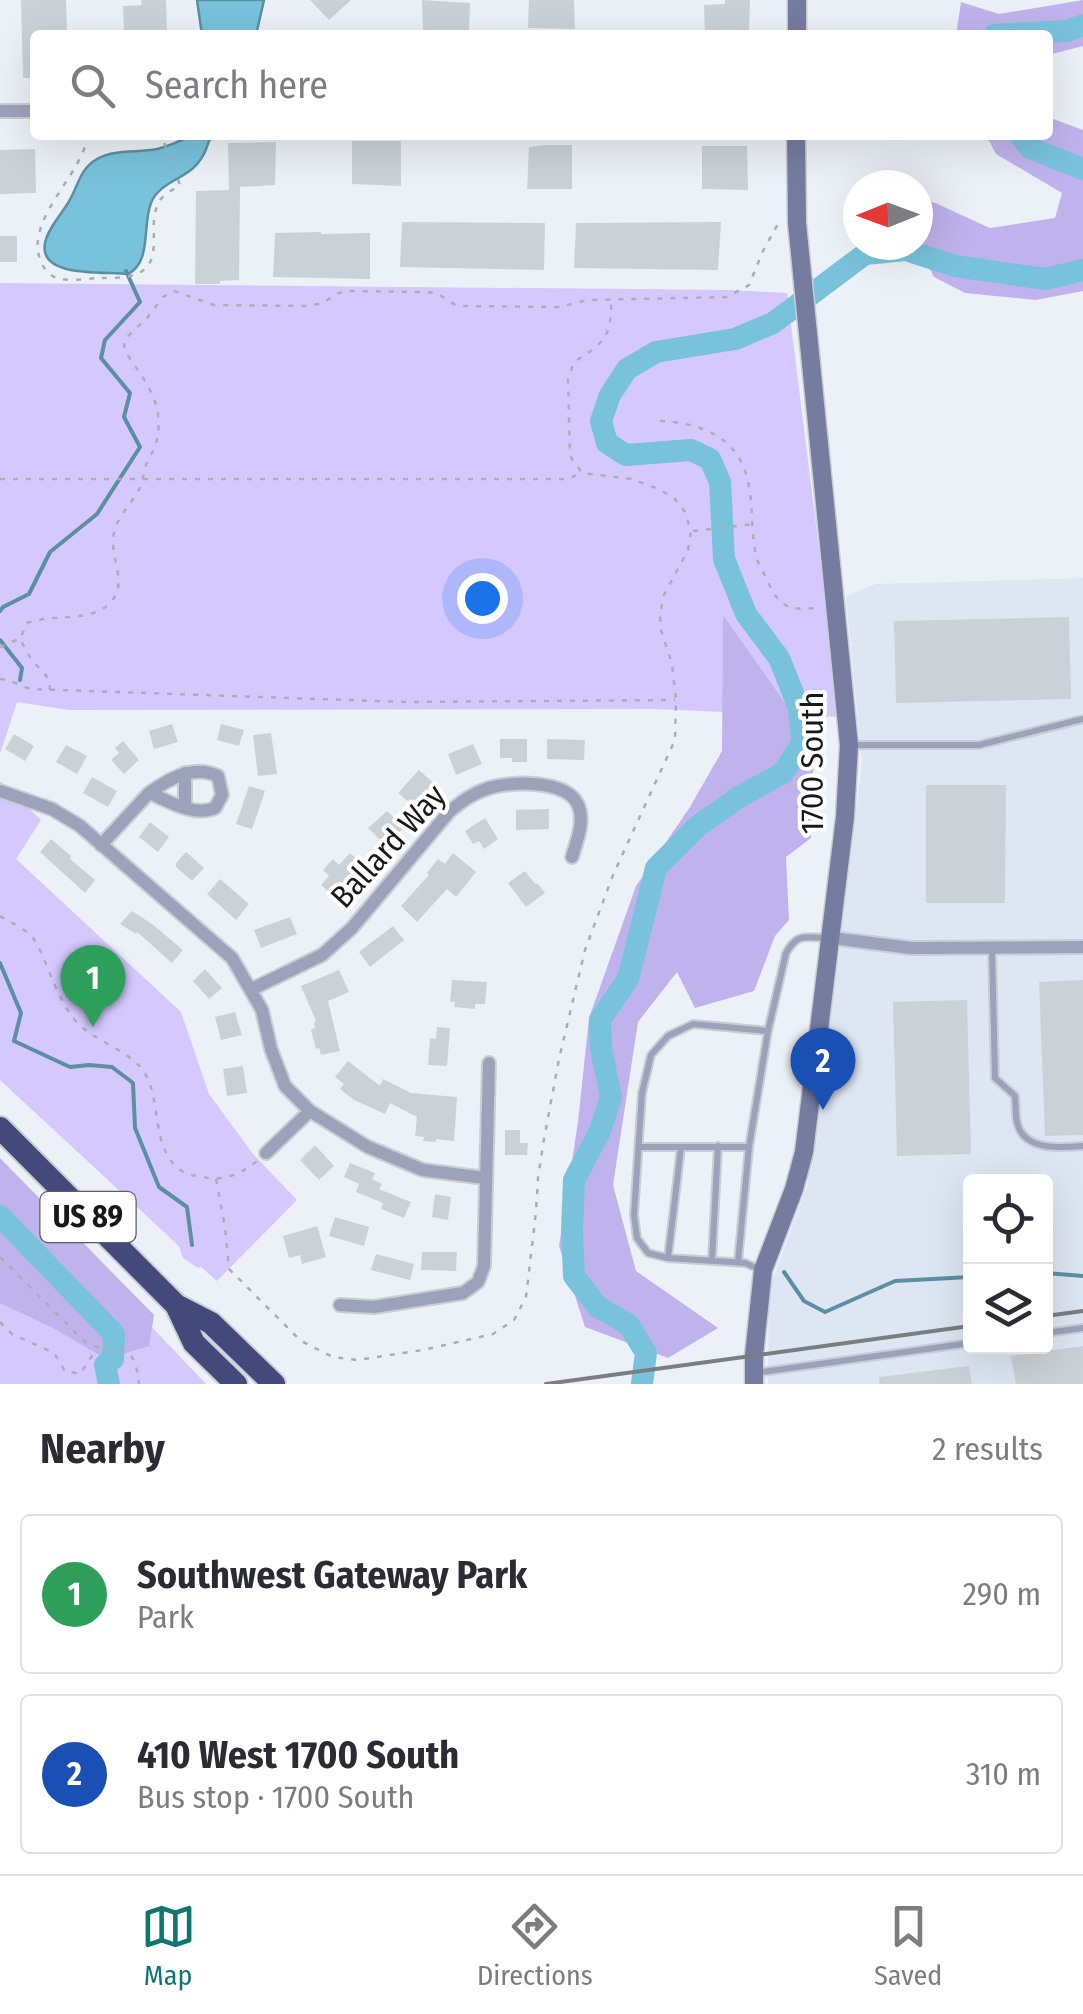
<!DOCTYPE html>
<html lang="en">
<head>
<meta charset="utf-8">
<style>
	body { margin:0; font-family:"Fira Sans Condensed",sans-serif; background:#f2f2f3; color:#2b2b33 }
	.controls { position:absolute; right:30px; bottom:30px; display:grid; overflow:hidden; border-radius:10px; box-shadow:0 10px 40px #0002 }
	.controls button { width:90px; height:90px; display:grid; place-items:center; padding:0; border:0; border-bottom:2px solid #e1e1e2; background:#fff; color:#2b2b33; font:50px sans-serif }
	.compass { position:absolute; left:843px; top:170px; width:90px; height:90px; border-radius:50%; background:#fff; box-shadow:0 10px 40px #0002; rotate:269deg }
	.you { position:absolute; left:482px; top:598px; width:35px; height:35px; margin:-25px; border:8px solid #fff; border-radius:50%; background:#1a73e8; box-shadow:0 0 0 15px #1a73e833 }
	.badge { display:grid; place-items:center; width:65px; height:65px; border-radius:50%; background:#0f766e; color:#fff; font-size:32px; font-weight:700 }
	.pin { position:absolute; translate:-50% -82px; filter:drop-shadow(0 2px 5px #0008) }
	.pin::after { content:''; position:absolute; top:52px; width:35px; height:30px; background:inherit; clip-path:polygon(0 0,100% 0,50% 100%) }
	.list { margin:0; padding:0; list-style:none }
	h2 { display:flex; justify-content:space-between; align-items:center; height:130px; margin:0; padding:0 40px; font-size:42px }
	h2 small { font-size:32px; font-weight:400; color:#7c7c81 }
	.list li { display:grid; grid-template-columns:65px 1fr auto; gap:30px; align-items:center; box-sizing:border-box; height:160px; margin:0 20px 20px; padding:0 20px; border:2px solid #e1e1e2; border-radius:10px }
	.list b { display:block; font-size:38px; white-space:nowrap }
	.list p { margin:0; font-size:32px; white-space:nowrap; color:#7c7c81 }
	.list em { font-size:32px; font-style:normal; color:#7c7c81 }
	.icon { flex:none; width:55px; height:55px; fill:none; stroke:currentColor; stroke-width:2; stroke-linecap:round; stroke-linejoin:round }
	.map { position:relative; flex:none; width:1083px; height:1384px; overflow:hidden }
	.search { position:absolute; background:#fff; box-shadow:0 10px 40px #0002; left:30px; right:30px; top:30px; height:110px; display:flex; align-items:center; gap:25px; box-sizing:border-box; padding:0 35px; border-radius:10px; color:#7c7c81; font-size:38px }
	.sheet { height:490px; background:#fff }
	nav { display:flex; justify-content:space-around; align-items:center; box-sizing:border-box; height:140px; border-top:2px solid #e1e1e2; background:#fff; font-size:28px; color:#7c7c81 }
	nav a { display:grid; justify-items:center; gap:5px }
	nav .on { color:#0f766e }
	.map>svg:first-child { display:block }
	.built { fill:#dee6f3; fill-rule:evenodd }
	.green { fill:#d4c8fe }
	.forest { fill:#c0b3ed }
	.water { fill:#79c2dc; stroke:#5c8fa2; stroke-width:2.5 }
	.lines { fill:none; stroke-linecap:round; stroke-linejoin:round }
	.stream { stroke:#5c8fa2; stroke-width:4 }
	.river { stroke:#79c2dc; stroke-width:22 }
	.building { fill:#cbd2d7 }
	.lane-casing { stroke:#caced4; stroke-width:10 }
	.street-casing { stroke:#caced4; stroke-width:16 }
	.secondary-casing { stroke:#caced4; stroke-width:21 }
	.highway-casing { stroke:#caced4; stroke-width:26 }
	.path { stroke:#aaaeb3; stroke-width:2.5; stroke-dasharray:5 8; stroke-linecap:butt }
	.lane { stroke:#9da2bb; stroke-width:6 }
	.street { stroke:#9da2bb; stroke-width:12 }
	.secondary { stroke:#767ca0; stroke-width:18 }
	.highway { stroke:#434a7b; stroke-width:22 }
	.rail { stroke:#7a7d82; stroke-width:4 }
	.labels { text-anchor:middle; stroke-width:8; stroke-linejoin:round; paint-order:stroke }
	.shield { fill:#fff; stroke:#5d5d5f; stroke-width:2.5 }
	.shield-label { font-size:30px; font-weight:bold; fill:#17181b }
	.street-label { font-size:32px; fill:#17181b; stroke:#fff }
</style>
</head>
<body>
<div class="map">
<svg width="1083" height="1384" viewBox="0 0 1083 1384">
	<rect width="100%" height="100%" fill="#ecf1f7"/>
	<path class="built" d="M1083,578V1384H768L769,1290L807,1187L839,956L862,763L846,596L876,584ZM970,1182H1046V1346H970Z"/>
	<path class="green" d="M0,283L732,290L787,293L840,717L655,709L69,710L17,702L0,754Z
		M0,781L41,820L16,859L181,1012L209,1094L253,1154L297,1200L217,1281L201,1267L198,1268L183,1258L179,1246L0,1080Z
		M0,1167L205,1383L206,1384H0Z"/>
	<path class="forest" d="M1083,0V46L1048,55V35H956L961,2L999,14Z
		M1048,117L1083,130V291L1036,300L965,293L934,277L917,245L918,208L933,202L990,228L1055,218L1062,193L996,154L986,135H1048Z
		M723,615L814,744L811,838L786,857L789,920L775,936L754,991L695,1008L677,972L638,1022L613,1185L636,1271L718,1328L668,1358L585,1327L559,1246L578,1122L589,1018L636,886L690,807L722,751Z
		M0,1158L154,1315L149,1346L106,1359L53,1328L0,1303Z"/>
	<path class="water" d="M197,0H264L256,35H202Z
		M193,135H211C207,148 203,160 192,169C179,180 158,185 151,203C142,225 152,262 128,274C107,271 38,279 45,243C48,228 61,215 68,203C78,188 79,169 97,159C114,149 138,153 157,149C169,146 182,140 193,135Z"/>
	<g class="lines">
		<path class="stream" d="M0,611L3,607L29,594L50,552L97,514L140,447L124,417L130,393L101,358L105,340L140,302L126,271
			M0,640L22,668L20,680
			M0,963L21,1013L14,1041L70,1067L89,1065L112,1067L133,1083L135,1128L159,1187L187,1207L192,1245
			M784,1272L804,1301L825,1312L895,1281L970,1277
			M1046,1273L1083,1276"/>
		<path class="river" d="M994,35L1067,31L1083,25
			M1020,135L1030,148L1083,169
			M0,1216L114,1334L113,1359L105,1365L109,1384
			M642,1384L646,1353L629,1325L598,1307L574,1276L572,1232L574,1180L600,1131L611,1097L601,1049L600,1020L628,979L656,868L698,826L739,797L783,773L802,743L799,708L779,658L746,614L724,559L720,482L710,459L691,450L626,455L607,443L601,421L610,395L627,369L656,352L735,339L773,323L865,254L906,250L955,266L1045,279L1083,270"/>
	</g>
	<path class="building" d="M21,0H66L67,35H35V78H23Z
		M141,0H166L167,35H124L123,6L142,5Z
		M310,0H351L329,20Z
		M422,0L470,3L469,35H423Z
		M529,0H574L575,29L528,28Z
		M725,0H750L749,35H705L704,5L725,4Z
		M352,141H401V186L352,184Z
		M276,142L275,185L240,187L239,280L220,281V284H195L196,191L229,190L228,143Z
		M546,145H572V189H527L529,147Z
		M702,146H747L748,190L702,189Z
		M35,149L36,193L0,194V150Z
		M402,222L545,223L544,270L400,267Z
		M721,222L718,270L574,268L576,223Z
		M321,232V234L370,233V279L273,277L275,233Z
		M0,236H17V262H0Z
		M1069,617L1071,699L896,703L894,621Z
		M172,724L178,742L154,749L149,731Z
		M221,724L244,730L239,746L217,740Z
		M271,733L277,774L258,776L253,735Z
		M14,734L34,746L25,761L5,749Z
		M500,739H527V762H512V758H500Z
		M547,739L585,740L584,760L547,759Z
		M123,741L139,760L124,774L111,760L119,753L115,748Z
		M473,744L482,764L456,775L448,754Z
		M66,745L87,756L77,774L56,762Z
		M419,770L439,788L428,801L421,794L411,804L398,793Z
		M92,777L117,791L108,807L83,793Z
		M926,785H1006L1005,903H926Z
		M249,786L265,791L252,829L236,824Z
		M549,809V829L516,830V810Z
		M387,811L404,828L392,839L388,834L381,841L368,828Z
		M485,818L498,839L484,849L479,841L473,844L465,831Z
		M150,822L169,837L158,852L139,837Z
		M51,839L71,856L70,859L95,880L85,893L40,852Z
		M186,852L204,868L192,881L176,867V863Z
		M350,853L362,864L353,872L355,876L335,898L321,885L329,876L323,870L333,859L339,865Z
		M453,853L476,872L456,897L447,889L417,922L401,906L429,875L427,873L438,859L445,864Z
		M525,871L535,884L537,883L545,893L526,907L508,883Z
		M220,879L249,904L236,920L207,894Z
		M132,911L152,924L183,950L172,963L137,932L136,934L120,924Z
		M290,917L297,934L261,948L254,930Z
		M393,926L404,940L370,967L359,952Z
		M205,969L222,988L209,999L193,981Z
		M339,970L349,992L328,1001L340,1051L321,1055L319,1048L316,1049L311,1030L315,1028L314,1022L316,1021L301,986Z
		M452,980L487,982L485,1004H475V1009L454,1007L455,1002H450Z
		M1083,980V1135L1045,1136L1039,982Z
		M967,1000L971,1154L897,1156L893,1002Z
		M235,1012L242,1035L221,1040L215,1017Z
		M437,1027L450,1028L447,1066L428,1065L430,1038L436,1039Z
		M348,1061L380,1086L383,1079L411,1093L457,1097L454,1141L436,1139V1142L423,1141L424,1137L415,1136L417,1117L390,1103L385,1114L354,1100L340,1089L344,1084L335,1077Z
		M243,1066L247,1093L227,1096L223,1069Z
		M505,1130H520V1143H528L527,1155H505Z
		M315,1145L334,1166L319,1180L300,1160Z
		M350,1163L375,1173L372,1179L382,1184L379,1189L411,1202L404,1218L381,1209L383,1203L356,1192L359,1184L344,1177Z
		M435,1194L451,1197L448,1220L432,1217Z
		M335,1217L369,1227L364,1246L329,1236Z
		M317,1226L326,1257L302,1264L300,1255L289,1258L283,1236Z
		M422,1252H457L456,1271L421,1270Z
		M376,1254L414,1264L410,1280L371,1270Z
		M1083,1346V1384H1016L1011,1356Z
		M969,1366L972,1384H879V1377Z"/>
	<g class="lines">
		<defs>
			<path id="lane" d="M850,745H979L1083,719
				M992,949L995,1078L1015,1096C1016,1104 1015,1114 1017,1122C1023,1151 1060,1148 1083,1146
				M639,1147H749
				M668,1258L681,1147
				M712,1260L718,1146
				M738,1262L749,1147L768,1031L786,953C798,933 804,937 826,938
				M762,1270L745,1263L668,1258L648,1253L637,1238L634,1215L642,1093L651,1055L668,1036L693,1024L768,1031
				M1046,1333L1083,1328
				M755,1373L970,1343"/>
			<path id="street" d="M0,111H35
				M0,791L52,809L80,826L232,958L262,1010L271,1049L285,1086L310,1111L368,1147L423,1170L485,1178
				M185,808V773
				M101,845L149,793C169,801 194,817 215,808L222,795L218,776C193,764 169,779 149,793
				M832,938L911,948L1083,947
				M252,989L322,955L352,928L449,812C462,801 473,793 489,788C511,781 565,780 577,803C586,820 577,840 572,857
				M266,1153L310,1111
				M340,1305L374,1307L463,1293L478,1282L484,1266L489,1063"/>
			<path id="secondary" d="M797,35V0
				M754,1384V1355L763,1270L794,1189L804,1152L845,817L849,745L797,223L796,135"/>
			<path id="highway" d="M0,1128L176,1305L211,1323L274,1384
				M176,1305L194,1343L236,1384"/>
		</defs>
		<use href="#lane" class="lane-casing"/>
		<use href="#street" class="street-casing"/>
		<use href="#secondary" class="secondary-casing"/>
		<use href="#highway" class="highway-casing"/>
		<path class="path" d="M88,135C82,171 43,203 38,240C36,252 41,268 51,275C62,283 84,279 97,278C119,278 150,280 153,252C155,241 153,231 154,220C155,213 156,205 161,199C166,193 174,189 180,185L161,135
			M660,421C701,423 739,437 748,482C754,507 750,535 757,559C759,566 764,573 767,580C779,606 787,611 815,608
			M0,479H567L582,473
			M693,531L753,524
			M0,647L19,639
			M0,679L8,680L30,689L405,702L675,700
			M50,690L49,679L31,659L20,639L27,623C54,613 87,623 108,605C131,584 108,557 114,533C117,518 129,506 137,493C143,484 143,474 146,465C149,457 154,451 156,444C166,405 146,382 126,353L124,346L126,338L147,318L163,297L174,291L214,305L307,306L323,303L336,294L346,291L428,292L438,294L457,306L559,307L588,300L727,297L749,285L763,251L779,222
			M0,916C10,922 24,928 32,937C37,942 40,951 43,957C52,978 60,1001 74,1019C92,1041 124,1047 142,1069C164,1098 148,1152 185,1173C191,1176 201,1176 208,1178C225,1181 244,1172 257,1161
			M216,1179L225,1227L229,1269L301,1341L333,1357L357,1360L423,1350L493,1334L514,1320L526,1297L536,1212L538,1178L544,1139L559,1059L585,950L613,875L675,740L676,700L672,664L661,630L660,614L664,595L688,550L691,531L685,512L674,498L656,488L632,479L582,473L570,456L568,379L574,362C604,343 612,337 611,300
			M0,1257L86,1343C120,1359 134,1336 139,1384
			M0,1322L12,1334L54,1353L65,1371L80,1374L96,1350"/>
		<use href="#lane" class="lane"/>
		<use href="#street" class="street"/>
		<use href="#secondary" class="secondary"/>
		<use href="#highway" class="highway"/>
		<path class="rail" d="M1046,1316L1083,1311
			M546,1384L970,1326"/>
	</g>
	<g class="labels">
		<rect class="shield" x="40.5" y="1192" width="95" height="50" rx="8"/>
		<g class="shield-label">
			<text x="88" y="1227">US 89</text>
		</g>
		<g class="street-label">
			<text transform="translate(812 763) rotate(-90)" y="11">1700 South</text>
			<text transform="translate(388 846) rotate(-48)" y="11">Ballard Way</text>
		</g>
	</g>
</svg>
<div class="controls">
<button><svg class="icon" aria-label="locate" viewBox="0 0 24 24"><circle cx="12" cy="12" r="6"/><path d="M12 2v4M12 18v4M2 12h4M18 12h4"/></svg></button>
<button><svg class="icon" aria-label="layers" viewBox="0 0 24 24"><path d="M12 4l9 5-9 5-9-5zM3 14l9 5 9-5"/></svg></button>
</div>
<svg class="compass" viewBox="-18 -18 36 36"><path d="M0-13l5 13h-10z" fill="#e53935"/><path d="M0 13l5-13h-10z" fill="#7c7c81"/></svg>
<div class="you"></div>
<div class="pin badge" style="left:93px;top:1027px;background:#2e9e5b">1</div>
<div class="pin badge" style="left:823px;top:1110px;background:#1a4fb4">2</div>
<div class="search"><svg class="icon" aria-label="search" viewBox="0 0 24 24"><circle cx="10" cy="10" r="6"/><path d="M15 15l6 6"/></svg>Search here</div>
</div>
<section class="sheet">
<h2>Nearby<small>2 results</small></h2>
<ul class="list">
<li><span class="badge" style="background:#2e9e5b">1</span><div><b>Southwest Gateway Park</b><p>Park</p></div><em>290 m</em></li>
<li><span class="badge" style="background:#1a4fb4">2</span><div><b>410 West 1700 South</b><p>Bus stop · 1700 South</p></div><em>310 m</em></li>
</ul>
</section>
<nav>
<a class="on"><svg class="icon" aria-label="map" viewBox="0 0 24 24"><path d="M3 6l6-2 6 2 6-2v14l-6 2-6-2-6 2zM9 4v14M15 6v14"/></svg>Map</a>
<a><svg class="icon" aria-label="directions" viewBox="0 0 24 24"><path d="M12 3l9 9-9 9-9-9zM9 14v-3h6M13 9l2 2-2 2"/></svg>Directions</a>
<a><svg class="icon" aria-label="saved" viewBox="0 0 24 24"><path d="M7 4h10v16l-5-4-5 4z"/></svg>Saved</a>
</nav>
</body>
</html>
